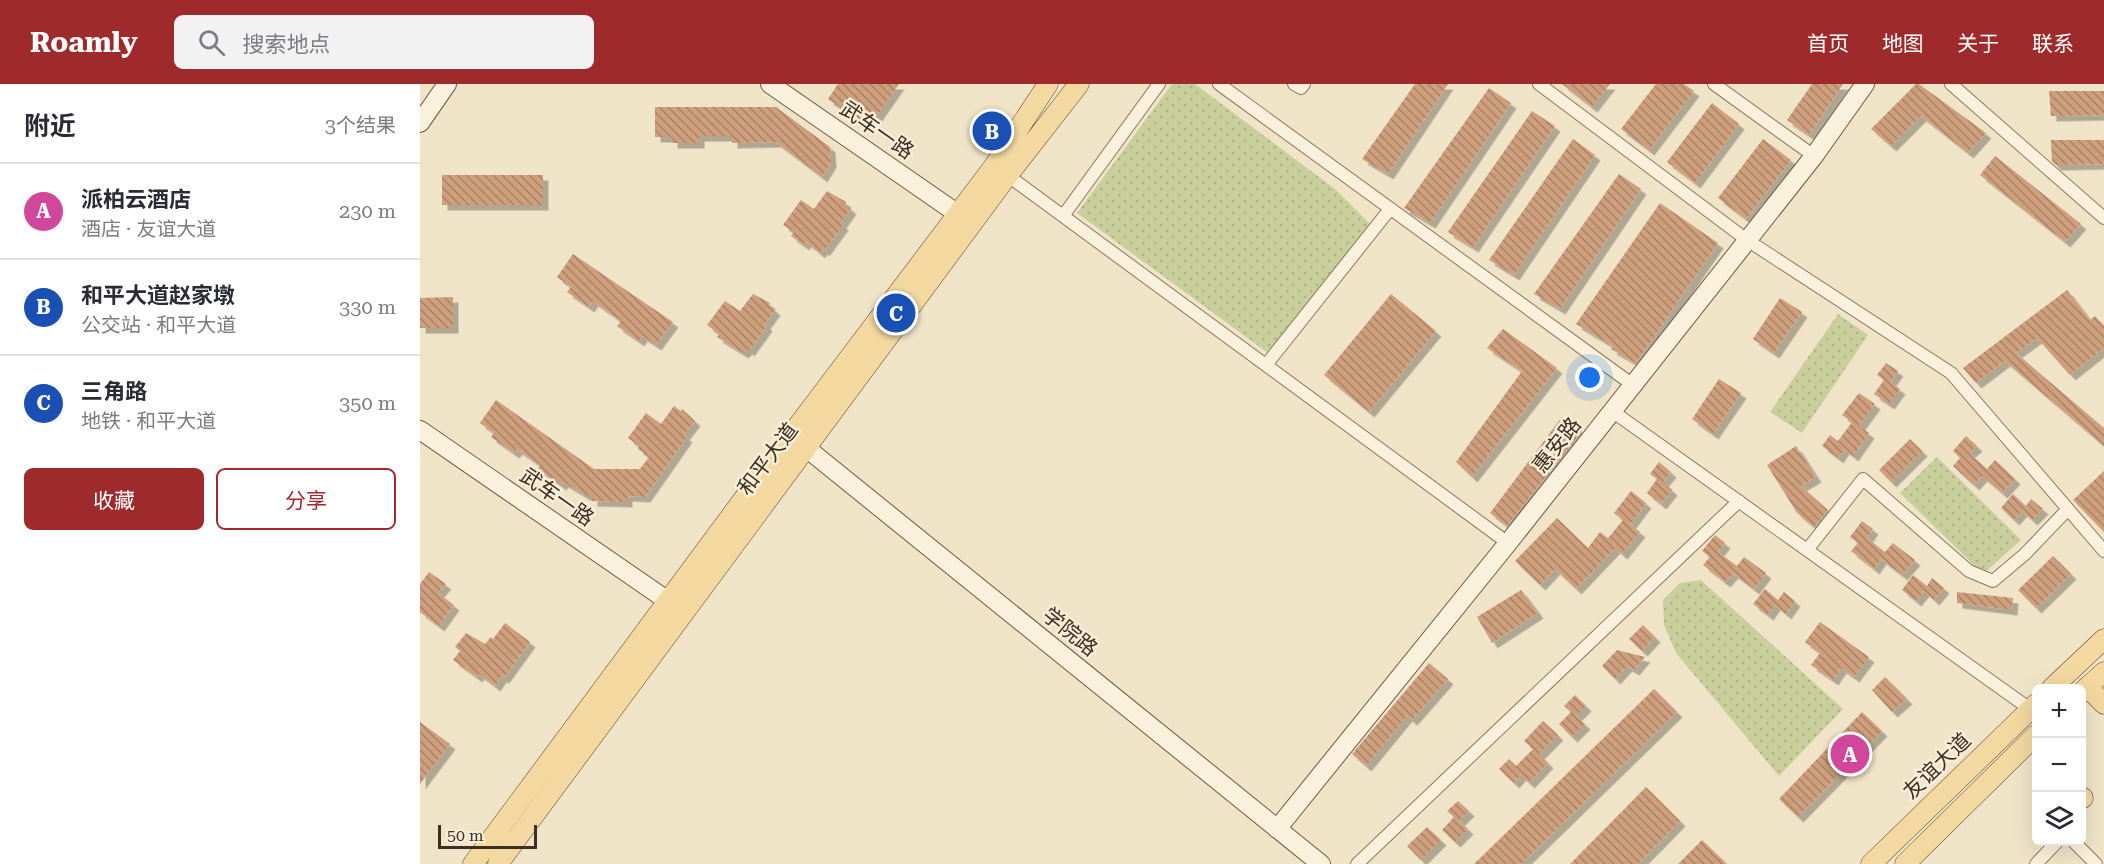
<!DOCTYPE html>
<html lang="zh">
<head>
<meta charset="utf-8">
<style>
	body { margin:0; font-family:"Roboto Serif","Noto Sans SC",serif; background:#f2f2f3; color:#2b2b33 }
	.controls { position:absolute; right:18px; bottom:18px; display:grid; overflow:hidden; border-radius:9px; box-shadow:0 6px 24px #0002 }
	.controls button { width:54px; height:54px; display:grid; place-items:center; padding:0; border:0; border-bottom:2px solid #e1e1e2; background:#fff; color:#2b2b33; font:30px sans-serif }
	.scale { position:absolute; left:18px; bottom:15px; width:99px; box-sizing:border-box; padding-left:6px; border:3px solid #3d2e20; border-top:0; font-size:16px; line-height:21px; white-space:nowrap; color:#3d2e20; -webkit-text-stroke:4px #f7eed8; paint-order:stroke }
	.you { position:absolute; left:1170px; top:294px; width:21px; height:21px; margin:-15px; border:4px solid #fff; border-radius:50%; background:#1a73e8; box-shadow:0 0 0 9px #1a73e833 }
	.badge { display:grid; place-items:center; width:39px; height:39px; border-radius:50%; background:#9e2a2b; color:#fff; font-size:20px; font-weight:700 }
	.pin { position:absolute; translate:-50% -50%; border:3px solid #fff; box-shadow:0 2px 6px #0006 }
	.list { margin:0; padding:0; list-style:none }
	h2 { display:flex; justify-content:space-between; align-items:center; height:78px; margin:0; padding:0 24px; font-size:26px }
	h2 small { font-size:20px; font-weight:400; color:#7c7c81 }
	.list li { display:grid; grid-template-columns:39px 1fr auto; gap:18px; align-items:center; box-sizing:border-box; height:96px; padding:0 24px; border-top:2px solid #e1e1e2 }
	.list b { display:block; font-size:22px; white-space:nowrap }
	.list p { margin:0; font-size:20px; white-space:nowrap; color:#7c7c81 }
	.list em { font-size:20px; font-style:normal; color:#7c7c81 }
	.actions { display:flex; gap:12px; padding:18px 24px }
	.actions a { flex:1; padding:14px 0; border:2px solid #9e2a2b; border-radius:9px; text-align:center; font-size:21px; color:#9e2a2b }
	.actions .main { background:#9e2a2b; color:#fff }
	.icon { flex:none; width:33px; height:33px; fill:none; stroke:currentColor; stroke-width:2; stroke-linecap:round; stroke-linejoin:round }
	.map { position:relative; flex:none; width:1684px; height:780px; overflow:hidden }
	header { display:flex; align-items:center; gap:36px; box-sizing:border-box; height:84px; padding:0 30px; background:#9e2a2b; color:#fff }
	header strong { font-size:28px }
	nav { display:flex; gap:33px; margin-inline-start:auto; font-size:21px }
	.search { width:420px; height:54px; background:#f2f2f3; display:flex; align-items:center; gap:15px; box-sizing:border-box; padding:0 21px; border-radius:9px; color:#7c7c81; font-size:22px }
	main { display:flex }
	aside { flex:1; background:#fff }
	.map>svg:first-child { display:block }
	.park { fill:url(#park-dots) }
	.building { fill:url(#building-back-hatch); filter:url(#shadow) }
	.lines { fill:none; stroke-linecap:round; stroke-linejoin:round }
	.street-casing { stroke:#8d765c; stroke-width:14 }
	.secondary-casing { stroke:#6f573f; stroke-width:20 }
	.primary-casing { stroke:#5b4430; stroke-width:21 }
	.street { stroke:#faf1dc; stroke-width:12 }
	.secondary { stroke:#faf1dc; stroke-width:18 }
	.primary { stroke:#f3d9a0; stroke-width:20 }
	.labels { text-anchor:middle; stroke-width:5; stroke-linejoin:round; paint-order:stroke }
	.street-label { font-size:21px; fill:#3d2e20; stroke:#f7eed8 }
</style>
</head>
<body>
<header>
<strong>Roamly</strong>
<div class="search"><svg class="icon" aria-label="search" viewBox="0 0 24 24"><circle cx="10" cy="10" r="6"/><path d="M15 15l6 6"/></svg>搜索地点</div>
<nav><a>首页</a><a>地图</a><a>关于</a><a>联系</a></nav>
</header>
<main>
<aside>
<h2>附近<small>3个结果</small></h2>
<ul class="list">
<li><span class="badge" style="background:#d1479c">A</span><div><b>派柏云酒店</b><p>酒店 · 友谊大道</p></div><em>230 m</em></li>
<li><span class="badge" style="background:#1a4fb4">B</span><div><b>和平大道赵家墩</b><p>公交站 · 和平大道</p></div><em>330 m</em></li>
<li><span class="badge" style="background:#1a4fb4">C</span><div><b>三角路</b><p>地铁 · 和平大道</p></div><em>350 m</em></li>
</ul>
<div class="actions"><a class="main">收藏</a><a>分享</a></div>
</aside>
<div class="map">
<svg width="1684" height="780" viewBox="0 0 1684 780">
	<defs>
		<pattern id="park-dots" width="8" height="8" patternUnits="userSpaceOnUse" patternTransform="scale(1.5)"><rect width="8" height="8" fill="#c9cf9b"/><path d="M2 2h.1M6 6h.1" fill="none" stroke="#aeb285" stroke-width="1.8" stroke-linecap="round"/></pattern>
		<pattern id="building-back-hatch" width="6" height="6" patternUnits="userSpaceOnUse" patternTransform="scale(1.5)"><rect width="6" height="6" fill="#cf9f7d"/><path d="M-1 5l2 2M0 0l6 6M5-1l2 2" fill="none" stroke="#a98266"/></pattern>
		<filter id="shadow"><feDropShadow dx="5.5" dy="5.5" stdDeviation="0" flood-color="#0004"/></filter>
	</defs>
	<rect width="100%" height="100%" fill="#f0e4c8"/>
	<path class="park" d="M752,0H775L915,105L951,141L848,269L657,129Z
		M1418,230L1448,251L1382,349L1350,328Z
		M1517,373L1601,456L1563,490L1480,409Z
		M1281,496L1423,625L1359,692L1256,569L1244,541L1243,516L1260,499Z"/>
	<path class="building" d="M418,0H479L449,43L408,15Z
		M995,0H1028L968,90L942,75Z
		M1142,0H1190L1172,23Z
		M1236,0H1264L1274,7L1229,66L1201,45Z
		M1392,0H1423L1389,51L1367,36Z
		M1496,0H1499L1566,49L1548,69L1501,32L1471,62L1451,45Z
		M1069,4L1091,19L1010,139L984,124Z
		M1629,7H1684V31L1631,32Z
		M1292,19L1319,40L1275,99L1247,78Z
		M235,23H356L410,63L411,78L402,93L356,58L312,59V52H279V59H252V53H235Z
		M1112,27L1135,42L1053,163L1028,148Z
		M1153,55L1175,71L1094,191L1069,176Z
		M1343,55L1371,76L1326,135L1298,114Z
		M1631,56H1684V80L1636,81L1632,77Z
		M1575,72L1661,140L1645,158L1560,91Z
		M1199,90L1221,105L1140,225L1114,210Z
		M22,91H123V121H22Z
		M407,107L426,118L425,120L431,125L421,139L423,141L404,167L402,165L400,169L386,158L384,161L371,152L374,148L363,141L381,116L394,125Z
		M1240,119L1298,159L1216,279L1191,265L1193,262L1156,240Z
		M153,170L253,238L236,261L222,252L219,257L197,242L201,237L173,217L169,223L147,208L151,203L137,193Z
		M1647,206L1670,236L1675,232L1684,242V264L1650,291L1617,254L1596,269L1684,344V362L1585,277L1556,299L1543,284Z
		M333,210L350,219L349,221L355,226L345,240L347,242L329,267L327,265L323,269L297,253L299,250L287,241L305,217L320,227Z
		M971,210L1016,247L949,328L904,291Z
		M33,213V244H0V214Z
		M1360,214L1382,228L1354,269L1333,255Z
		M1083,245L1137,284L1052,393L1036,378L1102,287L1067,264Z
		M1466,279L1478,287L1470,298L1480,305L1469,320L1454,310L1464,296L1457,291Z
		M1299,295L1321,309L1293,350L1272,335Z
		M1439,309L1455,320L1439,342L1449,349L1433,372L1424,365L1418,374L1402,362L1410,351L1418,357L1432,338L1422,331Z
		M76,316L174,385H220L229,373L218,365L219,362L208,354L226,329L241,340L254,322L261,327L262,325L275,337L264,351L267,353L225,413L207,412V418L172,417V411H165L143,398L141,401L118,385L120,381L97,365L94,369L71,353L74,349L60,339Z
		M1142,333L1162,347L1087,442L1070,429Z
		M1546,352L1557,362L1549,369L1567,385L1575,376L1595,395L1582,409L1562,392L1554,401L1533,382L1540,374L1533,367Z
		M1490,355L1502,367L1471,398L1459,386Z
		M1376,362L1396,393L1381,402L1408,426L1394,443L1377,429L1347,381Z
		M1239,378L1251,388L1243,398L1252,406L1241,420L1227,409L1237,395L1230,390Z
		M1684,387V448L1653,416Z
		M1211,407L1226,419L1210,440L1220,448L1202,470L1195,464L1156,505L1135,485L1120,501L1095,477L1137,434L1168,464L1180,448L1188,454L1203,436L1194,429Z
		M1593,410L1606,422L1611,415L1623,425L1612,436L1602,427L1594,436L1581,424Z
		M1442,437L1453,445L1447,454L1465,468L1473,459L1495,476L1482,491L1461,475L1454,485L1431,467L1438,459L1430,453Z
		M1295,451L1305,459L1298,468L1317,482L1324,473L1346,489L1334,505L1313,489L1305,498L1283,481L1290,473L1282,467Z
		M1633,472L1651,490L1616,524L1598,506Z
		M9,488L26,500L18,509L34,521L19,542L0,528V500Z
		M1493,491L1507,502L1512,494L1524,504L1514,516L1504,507L1496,517L1482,506Z
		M1345,505L1358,516L1364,508L1375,517L1366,530L1355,521L1348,531L1333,520Z
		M1101,506L1118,529L1072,559L1057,533Z
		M1537,508L1593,514L1592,526L1537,519Z
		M1400,538L1449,573L1434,593L1421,584L1413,596L1391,581L1400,569L1385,558Z
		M85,539L110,558L84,594L81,593L75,602L59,590L57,593L33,576L40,567L35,563L46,549L65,560L71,553L73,555Z
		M1223,541L1235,553L1222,567L1209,555Z
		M1197,566L1225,573L1214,586L1207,582L1195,595L1182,582Z
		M1009,579L1028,595L992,636L987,632L946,682L932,670Z
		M1465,593L1487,615L1472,628L1452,606Z
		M1234,605L1257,628L1101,780H1054Z
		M1155,611L1166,622L1156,632L1165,640L1152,653L1139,640L1151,628L1144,622Z
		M1442,628L1462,647L1378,733L1359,715Z
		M1123,637L1138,651L1119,670L1128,679L1109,699L1101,691L1094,699L1079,685L1089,675L1096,682L1113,665L1104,657Z
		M0,638L30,660L0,700Z
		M1226,703L1260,737L1218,780H1150Z
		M1038,717L1049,727L1039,737L1048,745L1035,758L1022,746L1034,733L1027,727Z
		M1007,743L1021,756L1001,776L987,762Z
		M1282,756L1307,780H1258Z"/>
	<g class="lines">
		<defs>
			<path id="street" d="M799,0L1213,301
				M874,0L881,4L884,0
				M1119,0L1327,156L1531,289L1684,467
				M1294,0L1394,72
				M1531,0L1684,134
				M583,88L1088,459
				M643,132L739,0
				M846,281L970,125
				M1192,327L1610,625
				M1387,466L1443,395L1549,487L1573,497L1605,470L1648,425
				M1654,758L1676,780
				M937,780L1319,417
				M1616,780L1637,758"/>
			<path id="secondary" d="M350,0L538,130
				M0,39L27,0
				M0,346L248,517
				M374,354L901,780
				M857,745L1088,459L1394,72L1445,0"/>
			<path id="primary" d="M1667,603L1684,620
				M1632,604L1684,555
				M1662,608L1684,588
				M1662,713L1663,714
				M53,780L371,351L574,82L628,0
				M78,780L588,91L659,0
				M1451,780L1616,620
				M1485,780L1616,651"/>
		</defs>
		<use href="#street" class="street-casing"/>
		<use href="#secondary" class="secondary-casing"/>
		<use href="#primary" class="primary-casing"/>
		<use href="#street" class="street"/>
		<use href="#secondary" class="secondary"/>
		<use href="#primary" class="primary"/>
	</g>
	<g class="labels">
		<g class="street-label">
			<text transform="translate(457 46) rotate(35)" y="7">武车一路</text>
			<text transform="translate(1137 361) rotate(-52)" y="7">惠安路</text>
			<text transform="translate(348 375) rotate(-53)" y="7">和平大道</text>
			<text transform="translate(137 413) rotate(35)" y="7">武车一路</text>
			<text transform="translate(650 548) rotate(39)" y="7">学院路</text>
			<text transform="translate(1517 682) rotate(-44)" y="7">友谊大道</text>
		</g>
	</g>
</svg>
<div class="controls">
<button>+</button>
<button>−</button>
<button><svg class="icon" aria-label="layers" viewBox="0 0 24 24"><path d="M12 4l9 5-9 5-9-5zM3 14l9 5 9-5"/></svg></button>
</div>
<div class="scale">50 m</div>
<div class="you"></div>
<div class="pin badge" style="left:1430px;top:670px;background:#d1479c">A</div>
<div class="pin badge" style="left:572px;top:47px;background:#1a4fb4">B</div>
<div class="pin badge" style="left:476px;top:229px;background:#1a4fb4">C</div>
</div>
</main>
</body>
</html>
